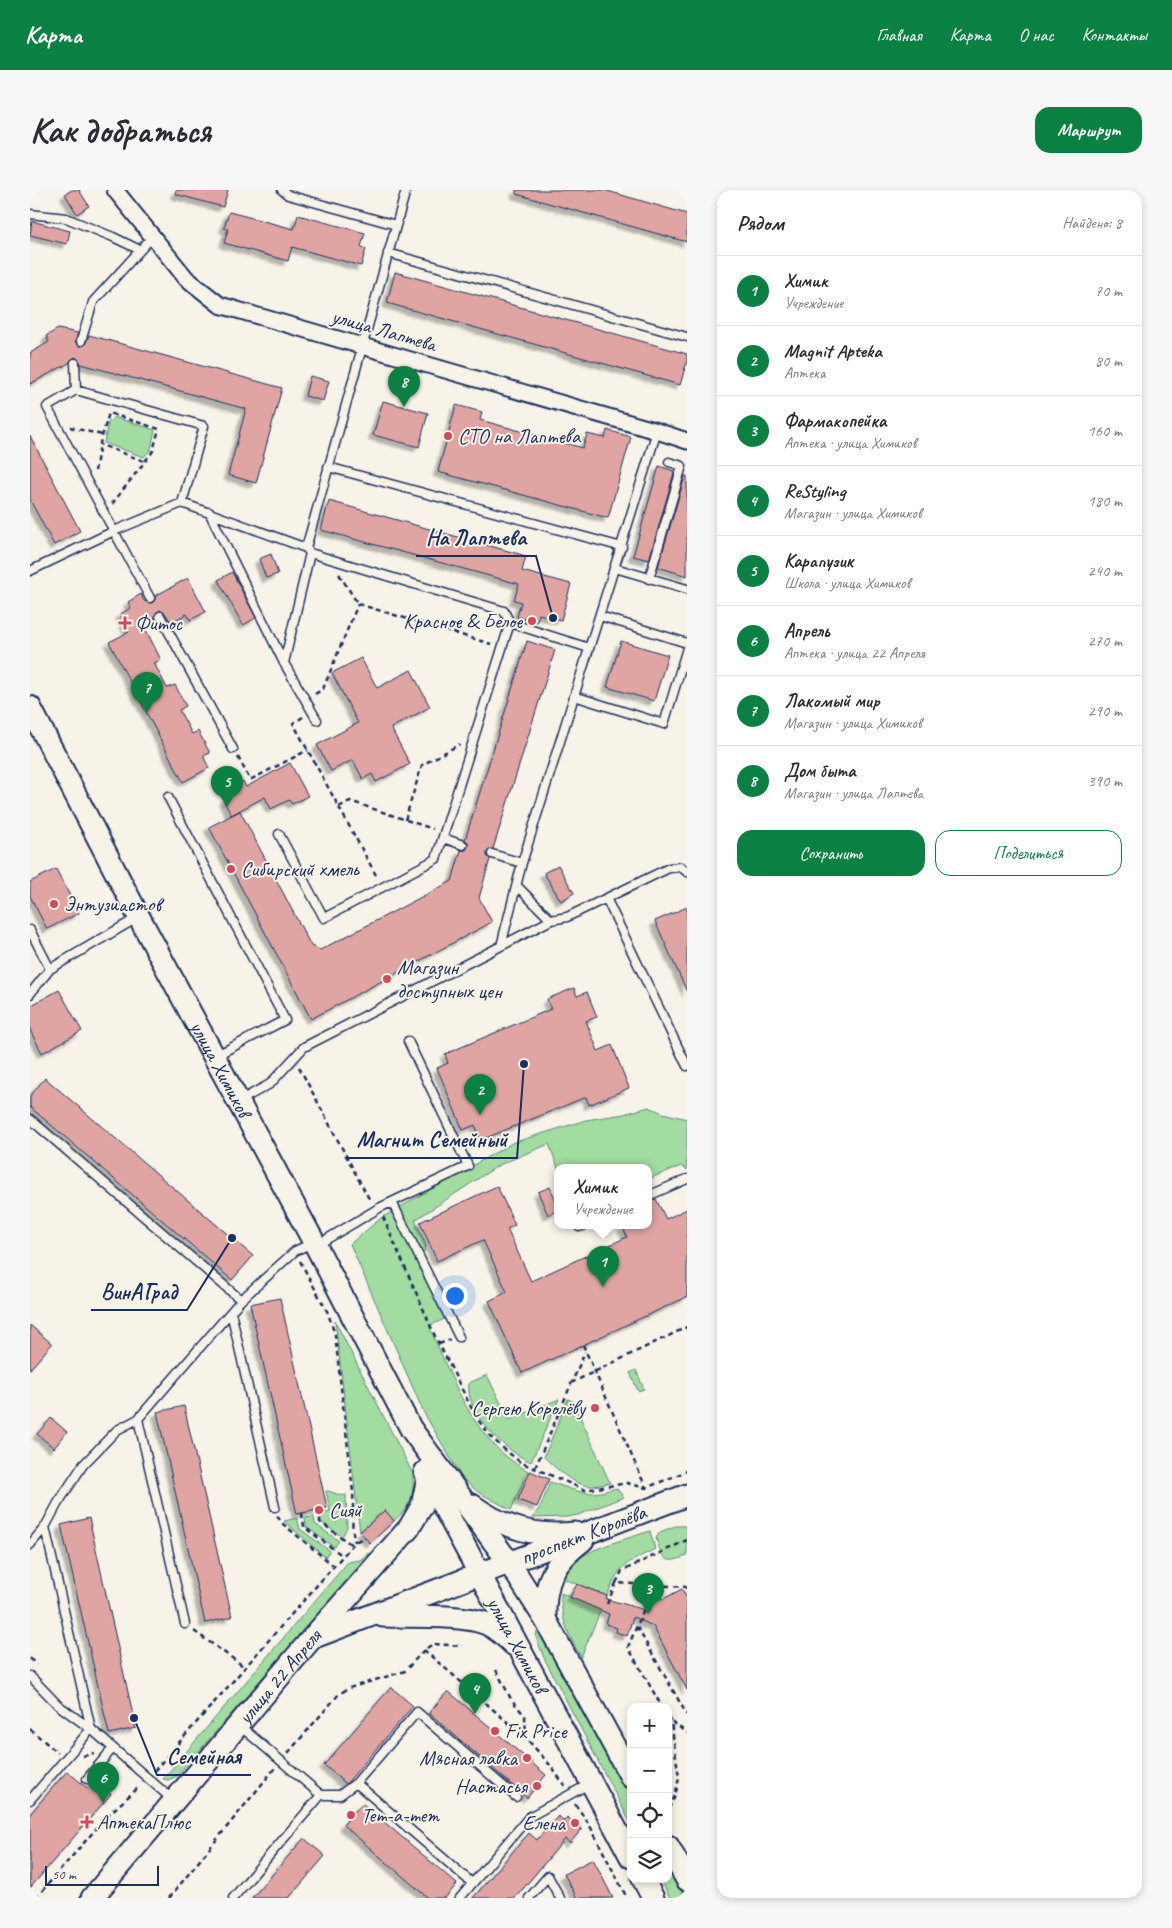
<!DOCTYPE html>
<html lang="ru">
<head>
<meta charset="utf-8">
<style>
	body { margin:0; font-family:Caveat,sans-serif; background:#f7f7f7; color:#2b2b33 }
	.controls { position:absolute; right:15px; bottom:15px; display:grid; overflow:hidden; border-radius:10px; box-shadow:0 2px 8px #0003 }
	.controls button { width:45px; height:45px; display:grid; place-items:center; padding:0; border:0; border-bottom:1px solid #e1e1e2; background:#fff; color:#2b2b33; font:25px sans-serif }
	.scale { position:absolute; left:15px; bottom:12px; width:114px; box-sizing:border-box; padding-left:5px; border:2px solid #1b2f5e; border-top:0; font-size:14px; line-height:18px; white-space:nowrap; color:#1b2f5e; -webkit-text-stroke:4px #f7f3e8; paint-order:stroke }
	.you { position:absolute; left:424px; top:1105px; width:18px; height:18px; margin:-12px; border:4px solid #fff; border-radius:50%; background:#1a73e8; box-shadow:0 0 0 8px #1a73e833 }
	.badge { display:grid; place-items:center; width:32px; height:32px; border-radius:50%; background:#0b8043; color:#fff; font-size:16px; font-weight:700 }
	.pin { position:absolute; translate:-50% -41px; filter:drop-shadow(0 1px 2px #0008) }
	.pin::after { content:''; position:absolute; top:26px; width:18px; height:15px; background:inherit; clip-path:polygon(0 0,100% 0,50% 100%) }
	.popup { position:absolute; left:524px; top:974px; width:98px; height:65px; box-sizing:border-box; display:grid; place-content:center; border-radius:10px; background:#fff; filter:drop-shadow(0 1px 4px #0005); font-size:16px; white-space:nowrap; color:#7c7c81 }
	.popup b { font-size:19px; color:#2b2b33 }
	.popup::after { content:''; position:absolute; left:50%; top:100%; margin-left:-10px; border:10px solid transparent; border-top-color:#fff }
	.list { margin:0; padding:0; list-style:none }
	h2 { display:flex; justify-content:space-between; align-items:center; height:65px; margin:0; padding:0 20px; font-size:21px }
	h2 small { font-size:16px; font-weight:400; color:#7c7c81 }
	.list li { display:grid; grid-template-columns:32px 1fr auto; gap:15px; align-items:center; box-sizing:border-box; height:70px; padding:0 20px; border-top:1px solid #e1e1e2 }
	.list b { display:block; font-size:19px; white-space:nowrap }
	.list p { margin:0; font-size:16px; white-space:nowrap; color:#7c7c81 }
	.list em { font-size:16px; font-style:normal; color:#7c7c81 }
	.actions { display:flex; gap:10px; padding:15px 20px }
	.actions a { flex:1; padding:11px 0; border:1px solid #0b8043; border-radius:15px; text-align:center; font-size:18px; color:#0b8043 }
	.actions .main { background:#0b8043; color:#fff }
	.icon { flex:none; width:28px; height:28px; fill:none; stroke:currentColor; stroke-width:2; stroke-linecap:round; stroke-linejoin:round }
	.map { position:relative; flex:none; width:657px; height:1708px; overflow:hidden; border-radius:15px }
	header { display:flex; align-items:center; gap:30px; box-sizing:border-box; height:70px; padding:0 25px; background:#0b8043; color:#fff }
	header strong { font-size:24px }
	nav { display:flex; gap:28px; margin-inline-start:auto; font-size:18px }
	.intro { display:flex; align-items:center; justify-content:space-between; box-sizing:border-box; height:120px; padding:0 30px }
	h1 { margin:0; font-size:35px }
	.button { padding:12px 22px; border-radius:15px; background:#0b8043; color:#fff; font-size:18px; font-weight:700 }
	main { display:flex; gap:30px; padding:0 30px }
	aside { flex:1; background:#fff; border-radius:15px; box-shadow:0 2px 8px #0003 }
	.map>svg:first-child { display:block }
	.green { fill:#a2dca1; stroke:#5e8680 }
	.building { fill:#e0a5a3; stroke:#1b2f5e; filter:url(#shadow) }
	.lines { fill:none; stroke-linecap:round; stroke-linejoin:round }
	.service-casing { stroke:#1b2f5e; stroke-width:11 }
	.minor-casing { stroke:#1b2f5e; stroke-width:19 }
	.secondary-casing { stroke:#1b2f5e; stroke-width:25 }
	.path { stroke:#1b2f5e; stroke-width:2.5; stroke-dasharray:5 4; stroke-linecap:butt }
	.service { stroke:#f7f3e8; stroke-width:8 }
	.minor { stroke:#f7f3e8; stroke-width:15 }
	.secondary { stroke:#f7f3e8; stroke-width:21 }
	.poi-dot { fill:#d1495b; stroke:#f7f3e8; stroke-width:2 }
	.labels { text-anchor:middle; stroke-width:4; stroke-linejoin:round; paint-order:stroke }
	.street-label { font-size:21px; fill:#1b2f5e; stroke:#f7f3e8 }
	.poi-label { font-size:21px; fill:#1b2f5e; stroke:#f7f3e8; text-anchor:start }
	.leader { fill:none; stroke:#1b2f5e; stroke-width:2 }
	.callout-dot { fill:#1b2f5e; stroke:#f7f3e8; stroke-width:2 }
	.callout-label { font-size:22px; text-anchor:middle; font-weight:bold; fill:#1b2f5e; stroke:#f7f3e8; stroke-width:4; stroke-linejoin:round; paint-order:stroke }
</style>
</head>
<body>
<header>
<strong>Карта</strong>
<nav><a>Главная</a><a>Карта</a><a>О нас</a><a>Контакты</a></nav>
</header>
<div class="intro"><h1>Как добраться</h1><a class="button">Маршрут</a></div>
<main>
<div class="map">
<svg width="657" height="1708" viewBox="0 0 657 1708">
	<defs>
		<filter id="shadow"><feDropShadow dx="-4.5" dy="4.5" stdDeviation="1" flood-color="#0004"/></filter>
	</defs>
	<rect width="100%" height="100%" fill="#f7f3e8"/>
	<filter id="ink" filterUnits="userSpaceOnUse"><feTurbulence type="fractalNoise" baseFrequency=".02" numOctaves="2"/><feDisplacementMap in="SourceGraphic" scale="10" xChannelSelector="R" yChannelSelector="G"/><feConvolveMatrix kernelMatrix="1 2 1 2 8 2 1 2 1" color-interpolation-filters="sRGB"/></filter>
	<g filter="url(#ink)">
		<path class="green" d="M84,227L125,240L121,259L114,267L74,253L78,233Z
			M619,917L633,923L657,929V980L651,976L618,989V978H528L519,954L469,975L385,1030L396,1056L391,1070L419,1127L399,1136C423,1189 443,1252 498,1281L481,1320L448,1302L432,1288L394,1223L320,1054L351,1028L482,953L556,930L594,924Z
			M305,1131L383,1284C384,1307 381,1315 364,1331L355,1320L330,1342Z
			M606,1180L614,1199L608,1201L600,1183Z
			M457,1185L479,1230L529,1209L501,1272C475,1261 435,1224 439,1193Z
			M538,1209L543,1211L580,1293C574,1294 567,1296 561,1296C542,1295 527,1279 514,1267Z
			M520,1292C548,1301 557,1308 586,1298L594,1307L548,1325L537,1327L502,1328L511,1316Z
			M296,1301C304,1301 308,1307 316,1305L317,1337L312,1347L291,1332L290,1323L300,1321Z
			M284,1327L285,1334L309,1351L304,1357L276,1337L275,1328Z
			M267,1328L270,1339L300,1361L295,1367L254,1331Z
			M645,1336H655L657,1339V1366C634,1375 633,1370 626,1348L630,1342Z
			M620,1341L625,1359C594,1375 591,1372 577,1406L534,1389C537,1382 540,1375 547,1370C563,1357 600,1348 620,1341Z
			M338,1363L339,1366L147,1586L138,1590L133,1589L318,1372L330,1370Z
			M531,1403L571,1420L551,1467C539,1446 530,1428 531,1403Z
			M507,1442H511L520,1456L601,1606V1634L514,1468L506,1447Z
			M638,1677L655,1708H640L630,1689H638Z"/>
		<path class="building" d="M42,0H49L59,16L47,24L35,4Z
			M146,0H198L193,17L145,4Z
			M486,0H574L657,24V52L486,4Z
			M199,22L264,39L268,25L335,43L331,57L336,59L331,76L262,57L258,71L194,53L198,39L194,38Z
			M2,31L40,41L37,54L0,45Z
			M365,82L657,164V171L650,195L357,113Z
			M28,139L48,143L45,152L50,156L55,155L59,145L252,198L226,293L198,285L216,219L51,174L49,170L45,167L42,169L39,173L0,194V163L19,152L16,146Z
			M280,186L299,191L293,211L275,206Z
			M353,211L398,223L389,257L343,245Z
			M426,215L452,222L450,230L553,258L557,244L575,248L577,240L601,247L578,328L408,282Z
			M0,246L50,341L24,355L0,310Z
			M629,276L644,281V283L619,370L603,366Z
			M655,286H657V386L628,377Z
			M299,311L496,366L492,381L541,394L531,430L509,424L507,432L487,427L491,412L484,410L489,394L291,340Z
			M241,364L248,384L236,388L229,369Z
			M202,382L226,428L213,435L188,390Z
			M158,388L176,422L160,430L157,424L141,432L135,423L130,420L126,423L125,428L113,434L131,470L124,473L137,498L145,495L156,516L149,520L162,544L168,541L180,563L173,566L179,578L153,592L79,452L99,442L90,424L101,418L98,412L111,404L114,411L122,413L125,410V406Z
			M497,451L525,460L463,659L459,660L457,663L460,669L449,708L462,732L281,829L179,637L210,621L281,756L290,760L422,691L431,660H436L438,656V652L435,650Z
			M591,451L638,465L624,511L577,497Z
			M331,468L347,498L381,480L400,517L361,538L380,574L346,592L342,584L333,589L323,570L301,581L287,555L328,533L302,483Z
			M260,573L278,606L262,614L259,610L241,619L235,607L201,625L193,609L203,604L200,598L213,591L216,597Z
			M528,675L544,703L531,711L514,683Z
			M26,679L49,723L17,739L0,706V692Z
			M657,717V802L625,731Z
			M544,798L547,806L557,802L567,827L556,831L568,861L582,855L599,898L559,915L556,907L451,950L445,935L433,940L407,878L418,873L415,864L521,819L517,809Z
			M29,800L52,841L12,863L0,840V816Z
			M15,888L223,1066L202,1090L0,917V906Z
			M467,996L485,1035L477,1039L501,1091L597,1047L592,1036H618V1012L626,1009L636,1029L657,1019V1107L492,1183L459,1111L477,1102L453,1050L407,1071L390,1032Z
			M520,997L528,1015V1020L518,1025L508,1002Z
			M250,1108L297,1318L267,1324L220,1114Z
			M0,1135L22,1154L0,1179Z
			M154,1216L202,1427L175,1433L127,1222Z
			M21,1228L37,1242L24,1258L7,1244Z
			M500,1281L519,1289L507,1317L488,1310Z
			M355,1320L364,1331L340,1353L330,1342Z
			M59,1328L106,1538L79,1544L31,1335Z
			M547,1394L577,1406L576,1409L619,1421L626,1406L633,1409L652,1399L657,1409V1500L623,1436L603,1427L597,1446L586,1442L587,1438L576,1434L579,1424L540,1407Z
			M361,1497L383,1516L316,1594L294,1575Z
			M418,1501L516,1585L497,1608L399,1523Z
			M37,1581L57,1598L64,1590L81,1604L0,1698V1624Z
			M332,1613L427,1694L415,1708H398L313,1635Z
			M528,1626L534,1631L537,1627L552,1639L540,1653L535,1649L485,1708H443L499,1643L507,1650Z
			M274,1648L295,1666L259,1708H222Z
			M563,1669L583,1708H547L534,1684Z"/>
		<g class="lines">
			<defs>
				<path id="service" d="M252,0L258,5L366,35
					M0,24L36,28L83,47L110,60
					M358,63L657,147
					M51,151L63,112L123,46
					M45,173L46,200
					M298,277L592,357
					M179,322L254,473L287,530
					M276,358L376,0
					M585,378L657,399
					M0,381L84,341L152,313L276,358L280,363L474,421L480,433L406,669L294,728L249,644
					M619,389L652,276L639,272
					M120,408L17,217L46,200L174,236L152,313
					M130,426L203,559
					M570,426L657,453
					M480,433L559,458
					M254,473L280,363
					M544,506L634,534L657,458
					M138,607L255,830L185,866
					M413,648L433,655
					M462,664L492,673
					M487,696L521,730
					M576,708L657,876
					M0,740L20,779
					M471,756L521,730L537,727L639,678L651,677L657,682
					M0,804L20,779L107,728
					M209,911L240,894L274,857L471,756L492,673L627,241
					M0,929L211,1110
					M618,1006L657,989
					M362,1012L429,1147
					M549,1037L553,1036
					M287,1055L349,1018L438,976L378,851
					M201,1122L245,1317
					M108,1229L155,1434
					M15,1337L61,1539
					M0,1355L15,1337L28,1313L53,1275L87,1240L108,1229L211,1110L265,1061L282,1053
					M0,1486L28,1515L61,1539L143,1610
					M210,1536L291,1605H310L326,1593
					M57,1589L83,1558
					M0,1610L61,1539
					M442,1693L326,1593L387,1522L486,1607
					M203,1708L291,1605
					M430,1708L499,1627L559,1594
					M499,1708L518,1686L530,1708"/>
				<path id="minor" d="M85,0L156,88L190,115L627,241L657,251"/>
				<g id="secondary">
					<path id="s1" d="M0,517L109,727L286,1056L381,1239L480,1374L515,1429L601,1587"/>
					<path id="s2" d="M395,1282L601,1667"/>
					<path d="M442,1315C475,1339 505,1347 545,1343"/>
					<path d="M353,1426C380,1427 434,1424 457,1434C467,1439 476,1447 484,1455"/>
					<path d="M515,1429C514,1391 523,1373 553,1350"/>
					<path id="s3" d="M287,1446L657,1305"/>
					<path d="M638,1656L657,1690"/>
					<path d="M613,1689L623,1708"/>
					<path id="s4" d="M62,1708L282,1448L379,1338L392,1316L398,1288"/>
				</g>
			</defs>
			<use href="#service" class="service-casing"/>
			<use href="#minor" class="minor-casing"/>
			<use href="#secondary" class="secondary-casing"/>
			<path class="path" d="M40,237L72,245
				M65,281L70,254
				M82,314L123,261L129,239L79,223L70,253L71,255L114,271
				M309,384L328,414L461,454
				M285,504L293,499L328,414
				M273,527L263,533L347,687
				M208,567L220,590L278,560
				M309,617L320,611L403,639
				M375,630L392,575L430,554
				M269,877L338,1007L341,1010
				M353,1027L405,1146L446,1227L460,1246L474,1259L490,1272L555,1300L597,1293L616,1298L657,1281
				M270,1071L298,1123L305,1145L323,1302C324,1319 320,1336 325,1352
				M409,1154L420,1150
				M553,1155L616,1298
				M541,1193L657,1137
				M505,1278L555,1162
				M289,1320L290,1332L322,1355
				M272,1323L274,1337L313,1366
				M247,1326L253,1334L304,1376
				M586,1393L592,1381L657,1350
				M624,1395L598,1457L632,1517
				M577,1414L586,1393L656,1397L657,1400
				M607,1437L657,1525
				M164,1441L216,1478
				M394,1460L496,1548
				M0,1468L6,1475
				M466,1480L481,1509L495,1526L496,1548L520,1575L535,1596
				M638,1527L641,1532L649,1588L645,1606L639,1618
				M642,1532L657,1543
				M0,1539L28,1563
				M258,1563L309,1504L319,1498L375,1481L394,1460L403,1454L432,1456
				M53,1566L64,1563
				M124,1581L325,1352L335,1347
				M545,1614L559,1634L597,1708
				M6,1708L78,1625L110,1596
				M139,1708L245,1578"/>
			<use href="#service" class="service"/>
			<use href="#minor" class="minor"/>
			<use href="#secondary" class="secondary"/>
		</g>
	</g>
	<g class="poi-dot">
		<circle cx="418" cy="246" r="5"/>
		<circle cx="502" cy="431" r="5"/>
		<path d="M92.5 425.5h5v5h5v5h-5v5h-5v-5h-5v-5h5z"/>
		<circle cx="201" cy="679" r="5"/>
		<circle cx="24" cy="714" r="5"/>
		<circle cx="357" cy="789" r="5"/>
		<circle cx="565" cy="1218" r="5"/>
		<circle cx="289" cy="1320" r="5"/>
		<circle cx="465" cy="1541" r="5"/>
		<circle cx="497" cy="1568" r="5"/>
		<circle cx="507" cy="1596" r="5"/>
		<circle cx="321" cy="1625" r="5"/>
		<path d="M54.5 1624.5h5v5h5v5h-5v5h-5v-5h-5v-5h5z"/>
		<circle cx="545" cy="1633" r="5"/>
	</g>
	<g class="labels">
		<g class="street-label">
			<text transform="translate(354 140) rotate(16)" y="7">улица Лаптева</text>
			<text dy="7" stroke="none"><textPath href="#s1" startOffset="409">улица Химиков</textPath></text>
			<text dy="7" stroke="none"><textPath href="#s3" startOffset="285">проспект Королёва</textPath></text>
			<text dy="7" stroke="none"><textPath href="#s2" startOffset="196">улица Химиков</textPath></text>
			<text dy="7" stroke="none"><textPath href="#s4" startOffset="290">улица 22 Апреля</textPath></text>
		</g>
		<g class="poi-label">
			<text x="428" y="253">СТО на Лаптева</text>
			<text x="492" y="438" text-anchor="end">Красное &amp; Белое</text>
			<text x="105" y="440">Фитос</text>
			<text x="211" y="686">Сибирский хмель</text>
			<text x="34" y="721">Энтузиастов</text>
			<text x="367" y="784">Магазин<tspan x="367" dy="24">доступных цен</tspan></text>
			<text x="555" y="1225" text-anchor="end">Сергею Королёву</text>
			<text x="299" y="1327">Сияй</text>
			<text x="475" y="1548">Fix Price</text>
			<text x="487" y="1575" text-anchor="end">Мясная лавка</text>
			<text x="497" y="1603" text-anchor="end">Настасья</text>
			<text x="331" y="1632">Тет-а-тет</text>
			<text x="67" y="1639">АптекаПлюс</text>
			<text x="535" y="1640" text-anchor="end">Елена</text>
		</g>
	</g>
	<path class="leader" d="M523 428L506 366H386M494 874L487 968H316M202 1048L157 1120H61M104 1528L127 1585H221"/>
	<g class="callout-dot">
		<circle cx="523" cy="428" r="5"/>
		<circle cx="494" cy="874" r="5"/>
		<circle cx="202" cy="1048" r="5"/>
		<circle cx="104" cy="1528" r="5"/>
	</g>
	<g class="callout-label">
		<text x="446" y="355">На Лаптева</text>
		<text x="402" y="957">Магнит Семейный</text>
		<text x="109" y="1109">ВинАГрад</text>
		<text x="174" y="1574">Семейная</text>
	</g>
</svg>
<div class="controls">
<button>+</button>
<button>−</button>
<button><svg class="icon" aria-label="locate" viewBox="0 0 24 24"><circle cx="12" cy="12" r="6"/><path d="M12 2v4M12 18v4M2 12h4M18 12h4"/></svg></button>
<button><svg class="icon" aria-label="layers" viewBox="0 0 24 24"><path d="M12 4l9 5-9 5-9-5zM3 14l9 5 9-5"/></svg></button>
</div>
<div class="scale">50 m</div>
<div class="you"></div>
<div class="pin badge" style="left:573px;top:1097px">1</div>
<div class="popup"><b>Химик</b>Учреждение</div>
<div class="pin badge" style="left:450px;top:925px">2</div>
<div class="pin badge" style="left:618px;top:1424px">3</div>
<div class="pin badge" style="left:445px;top:1524px">4</div>
<div class="pin badge" style="left:197px;top:617px">5</div>
<div class="pin badge" style="left:73px;top:1613px">6</div>
<div class="pin badge" style="left:117px;top:523px">7</div>
<div class="pin badge" style="left:374px;top:217px">8</div>
</div>
<aside>
<h2>Рядом<small>Найдено: 8</small></h2>
<ul class="list">
<li><span class="badge">1</span><div><b>Химик</b><p>Учреждение</p></div><em>70 m</em></li>
<li><span class="badge">2</span><div><b>Magnit Apteka</b><p>Аптека</p></div><em>80 m</em></li>
<li><span class="badge">3</span><div><b>Фармакопейка</b><p>Аптека · улица Химиков</p></div><em>160 m</em></li>
<li><span class="badge">4</span><div><b>ReStyling</b><p>Магазин · улица Химиков</p></div><em>180 m</em></li>
<li><span class="badge">5</span><div><b>Карапузик</b><p>Школа · улица Химиков</p></div><em>240 m</em></li>
<li><span class="badge">6</span><div><b>Апрель</b><p>Аптека · улица 22 Апреля</p></div><em>270 m</em></li>
<li><span class="badge">7</span><div><b>Лакомый мир</b><p>Магазин · улица Химиков</p></div><em>290 m</em></li>
<li><span class="badge">8</span><div><b>Дом быта</b><p>Магазин · улица Лаптева</p></div><em>390 m</em></li>
</ul>
<div class="actions"><a class="main">Сохранить</a><a>Поделиться</a></div>
</aside>
</main>
</body>
</html>
